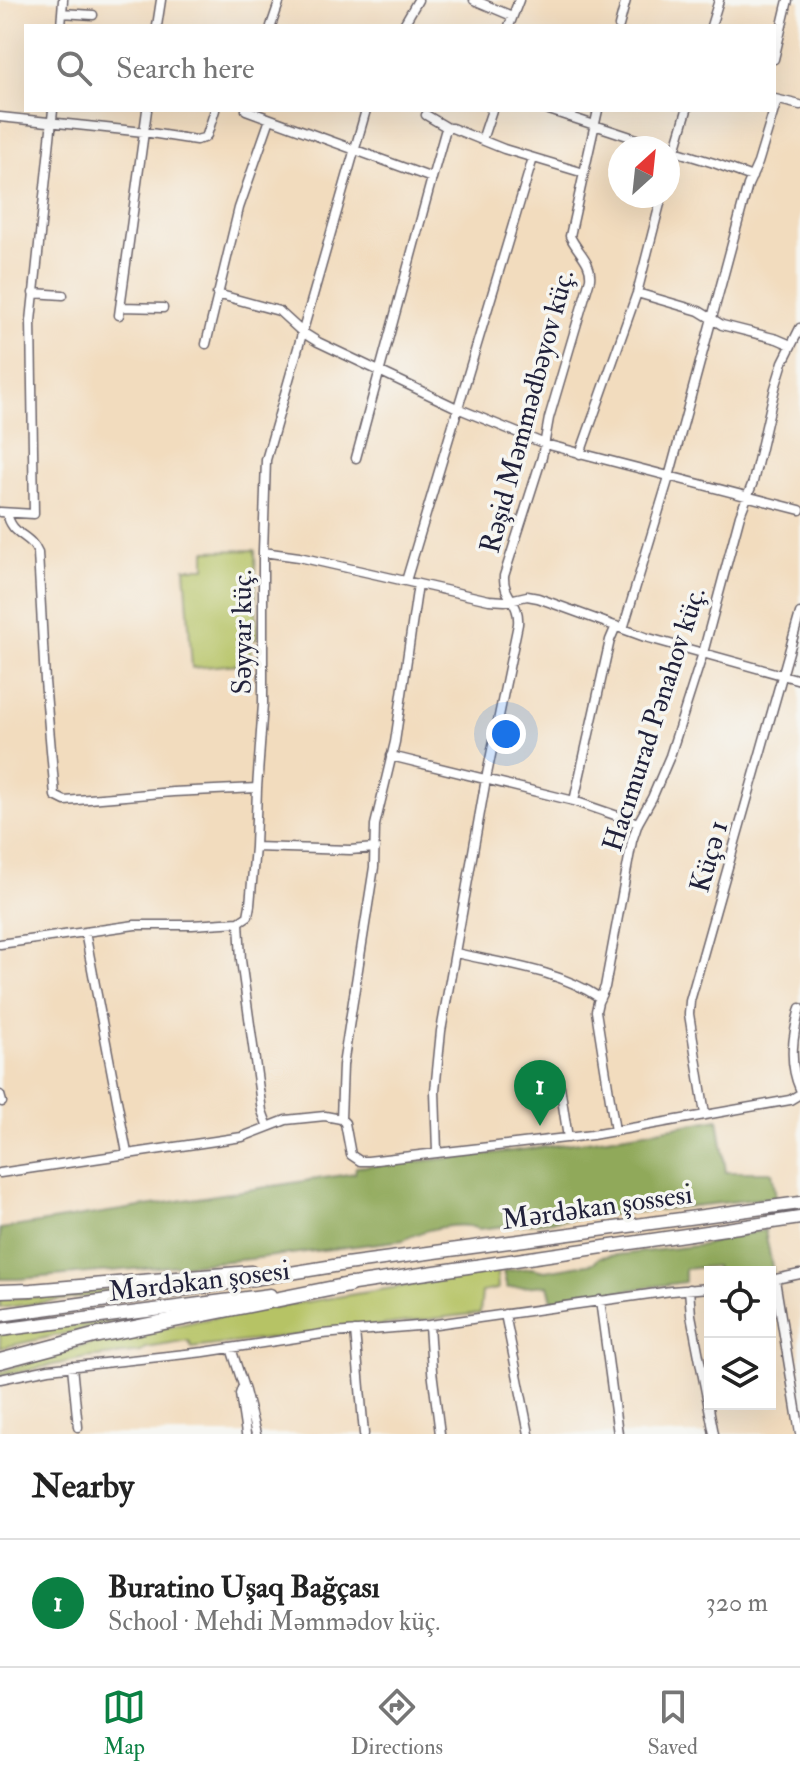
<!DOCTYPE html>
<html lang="en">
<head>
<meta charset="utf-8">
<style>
	body { margin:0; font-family:"IM FELL Double Pica",serif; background:#f2f2f2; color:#222 }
	.controls { position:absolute; right:24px; bottom:24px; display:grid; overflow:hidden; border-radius:0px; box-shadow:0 8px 32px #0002 }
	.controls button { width:72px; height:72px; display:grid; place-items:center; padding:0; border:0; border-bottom:2px solid #e0e0e0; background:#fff; color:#222; font:40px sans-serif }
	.compass { position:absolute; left:608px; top:136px; width:72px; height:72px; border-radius:50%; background:#fff; box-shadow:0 8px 32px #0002; rotate:27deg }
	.you { position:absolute; left:506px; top:734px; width:28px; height:28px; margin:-20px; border:6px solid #fff; border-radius:50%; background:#1a73e8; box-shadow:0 0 0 12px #1a73e833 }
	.badge { display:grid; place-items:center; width:52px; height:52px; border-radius:50%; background:#0b8043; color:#fff; font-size:26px; font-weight:700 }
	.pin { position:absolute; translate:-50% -66px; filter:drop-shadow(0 2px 4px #0008) }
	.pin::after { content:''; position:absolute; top:42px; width:28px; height:24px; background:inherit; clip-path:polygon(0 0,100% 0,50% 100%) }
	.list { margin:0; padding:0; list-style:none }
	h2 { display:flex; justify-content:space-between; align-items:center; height:104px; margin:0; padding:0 32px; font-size:34px }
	h2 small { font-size:26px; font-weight:400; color:#767676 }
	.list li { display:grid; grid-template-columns:52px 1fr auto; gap:24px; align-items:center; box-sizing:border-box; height:128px; padding:0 32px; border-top:2px solid #e0e0e0 }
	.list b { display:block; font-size:30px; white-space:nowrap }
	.list p { margin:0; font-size:26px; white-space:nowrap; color:#767676 }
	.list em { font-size:26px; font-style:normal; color:#767676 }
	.icon { flex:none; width:44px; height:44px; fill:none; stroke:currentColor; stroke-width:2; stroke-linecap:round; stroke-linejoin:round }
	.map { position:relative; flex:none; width:800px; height:1434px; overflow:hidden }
	.search { position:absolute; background:#fff; box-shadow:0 8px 32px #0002; left:24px; right:24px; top:24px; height:88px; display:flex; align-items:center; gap:20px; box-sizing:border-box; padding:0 28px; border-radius:0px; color:#767676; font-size:30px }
	.sheet { height:232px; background:#fff }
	nav { display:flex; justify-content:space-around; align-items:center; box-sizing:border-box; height:112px; border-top:2px solid #e0e0e0; background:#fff; font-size:22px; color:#767676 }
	nav a { display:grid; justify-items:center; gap:4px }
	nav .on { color:#0b8043 }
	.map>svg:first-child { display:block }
	.green { fill:#b6c365; stroke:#6c7250; stroke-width:2 }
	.forest { fill:#90a95a; stroke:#59664a; stroke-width:2 }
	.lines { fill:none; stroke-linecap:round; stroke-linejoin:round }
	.minor-casing { stroke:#6b6369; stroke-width:11 }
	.primary-casing { stroke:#6b6369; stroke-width:15 }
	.motorway-casing { stroke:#6b6369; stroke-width:17 }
	.minor { stroke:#fff; stroke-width:8 }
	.primary { stroke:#fff; stroke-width:12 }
	.motorway { stroke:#fff; stroke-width:14 }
	.labels { text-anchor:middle; stroke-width:7; stroke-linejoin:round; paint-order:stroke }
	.street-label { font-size:28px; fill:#22223b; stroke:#f6f6f2 }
</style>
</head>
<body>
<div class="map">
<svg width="800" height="1434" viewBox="0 0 800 1434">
	<rect width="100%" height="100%" fill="#f6f6f2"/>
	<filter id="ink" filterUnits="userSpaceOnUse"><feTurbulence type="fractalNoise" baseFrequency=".0125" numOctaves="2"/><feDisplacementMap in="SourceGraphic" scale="16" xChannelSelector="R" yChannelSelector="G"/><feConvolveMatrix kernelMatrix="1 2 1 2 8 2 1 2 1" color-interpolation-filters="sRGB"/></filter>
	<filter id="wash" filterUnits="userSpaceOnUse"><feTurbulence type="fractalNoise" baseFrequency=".006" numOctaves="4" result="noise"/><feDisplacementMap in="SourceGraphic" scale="32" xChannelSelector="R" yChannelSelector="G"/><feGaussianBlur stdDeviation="1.8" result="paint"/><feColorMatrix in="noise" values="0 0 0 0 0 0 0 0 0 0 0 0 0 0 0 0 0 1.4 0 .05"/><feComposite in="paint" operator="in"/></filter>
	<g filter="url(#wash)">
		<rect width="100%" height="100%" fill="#f2dcbe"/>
		<path class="green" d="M255,550L257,639L250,640L251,663L192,668L185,568H205V551Z
			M497,1271L498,1289L482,1292L480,1313L192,1348L189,1341L146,1348L141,1352L86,1358L0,1376V1372L95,1342L232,1314Z
			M145,1285L166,1286L0,1308V1299L40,1297Z
			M185,1312L99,1326L0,1348V1334Z"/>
		<path class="forest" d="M718,1119L726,1172H772L776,1197L478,1229C460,1220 421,1230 404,1240L250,1259L19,1279H0V1229L355,1173L356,1167C477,1157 598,1142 718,1119Z
			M765,1230L773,1272H717L716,1266L685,1269V1282L552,1301L548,1285L507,1288L503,1271L531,1268L545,1271L593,1263L600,1257L703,1245L731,1237Z"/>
	</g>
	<g filter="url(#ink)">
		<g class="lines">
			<defs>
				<path id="minor" d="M474,0L512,16
					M62,13L93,15
					M61,26L63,0
					M157,26L161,0
					M271,26L280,0
					M403,26L418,0
					M509,26L519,0
					M619,26L626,0
					M711,26L719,0
					M774,59L788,0
					M775,99L800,105
					M246,110L432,178
					M549,110L664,148
					M426,115L448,128
					M0,117L144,132L196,140L204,138L207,135L215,110
					M482,140L492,110
					M668,149L714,163L752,177
					M668,175L687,110
					M33,293L63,295
					M637,293L699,311L722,325L777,339L791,345
					M217,294L279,311L302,332L318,342L457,408L545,444L800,510
					M121,307L163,308
					M119,315L147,110
					M206,344L239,208L270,119
					M580,454L637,293L662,196
					M356,458L432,178L445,132L448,128H452L504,149L584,173
					M0,512L34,514L31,321L53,110
					M7,513C12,537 30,533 38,553L45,681L55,796L65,801L173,792L257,788
					M263,552L299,557L489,600L505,601L527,596L538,598L645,637L800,680
					M406,581L533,158
					M623,629L669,477L748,185L758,163L777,100
					M391,756L574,801L638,823
					M574,801L610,640L616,626
					M255,847L350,850L375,848
					M239,922L241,960L262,1111L268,1127
					M85,932L127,1153
					M0,944L135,925H192L239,922L248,916L250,905L255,847L257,788L263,704V552L266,460L366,110
					M456,953C504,964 558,970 600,998
					M800,1008C793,1035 788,1062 800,1089
					M560,1086L568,1138
					M0,1095L2,1102
					M705,1114L689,1014L690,1001L800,613
					M341,1119L343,1065L374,867L375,825L395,742L418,584
					M615,1131L596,1011L598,1002L605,987L632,841L638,823L652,798L670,756L703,653L740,515L753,482L775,388L783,362L800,328
					M437,1152L435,1091L441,1031L486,779L518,624C520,601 503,598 504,576L542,457L549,418L590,279C592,261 577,252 570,236L598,110
					M0,1173L242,1137L286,1120L325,1116L341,1119L345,1123L351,1155L360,1161H368L592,1135L790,1100L800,1094
					M771,1280L800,1274
					M775,1280L800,1433
					M689,1289L691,1315L714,1434
					M600,1300L618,1434
					M505,1314L529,1434
					M429,1325L432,1371L440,1434
					M355,1331L364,1434
					M231,1348L245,1391L256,1434
					M72,1366L78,1427
					M0,1379L49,1369L204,1352L322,1334L429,1325L671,1291L710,1288
					M242,1388L240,1394L246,1434"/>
				<path id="primary" d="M340,1286L800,1218
					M0,1291L31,1290L251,1272
					M0,1315L216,1285L346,1264L800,1203
					M0,1330L270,1295"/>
				<path id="motorway" d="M0,1361L94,1336L349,1285"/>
			</defs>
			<use href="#minor" class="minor-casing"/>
			<use href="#primary" class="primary-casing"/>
			<use href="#motorway" class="motorway-casing"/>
			<use href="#minor" class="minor"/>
			<use href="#primary" class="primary"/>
			<use href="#motorway" class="motorway"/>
		</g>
	</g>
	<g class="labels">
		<g class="street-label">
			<text transform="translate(526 411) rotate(-75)" y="10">Rəşid Məmmədbəyov küç.</text>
			<text transform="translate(241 632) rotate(-90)" y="10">Səyyar küç.</text>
			<text transform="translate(653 719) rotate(-72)" y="10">Hacımurad Pənahov küç.</text>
			<text transform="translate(708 856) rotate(-74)" y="10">Küçə 1</text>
			<text transform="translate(597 1206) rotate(-8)" y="10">Mərdəkan şossesi</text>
			<text transform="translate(199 1280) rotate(-7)" y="10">Mərdəkan şosesi</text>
		</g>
	</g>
</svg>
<div class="controls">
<button><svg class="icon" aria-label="locate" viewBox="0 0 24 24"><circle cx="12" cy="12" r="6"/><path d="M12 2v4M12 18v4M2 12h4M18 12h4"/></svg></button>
<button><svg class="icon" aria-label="layers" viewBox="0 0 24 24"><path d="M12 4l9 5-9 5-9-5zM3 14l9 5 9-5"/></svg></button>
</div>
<svg class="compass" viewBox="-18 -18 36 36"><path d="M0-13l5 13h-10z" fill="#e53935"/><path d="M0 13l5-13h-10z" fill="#767676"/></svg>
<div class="you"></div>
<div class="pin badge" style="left:540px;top:1126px">1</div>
<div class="search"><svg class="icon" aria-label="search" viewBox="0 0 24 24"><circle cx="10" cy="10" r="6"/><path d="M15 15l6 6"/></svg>Search here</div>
</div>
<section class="sheet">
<h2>Nearby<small></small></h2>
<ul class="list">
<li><span class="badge">1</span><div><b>Buratino Uşaq Bağçası</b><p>School · Mehdi Məmmədov küç.</p></div><em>320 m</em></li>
</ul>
</section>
<nav>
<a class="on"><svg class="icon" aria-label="map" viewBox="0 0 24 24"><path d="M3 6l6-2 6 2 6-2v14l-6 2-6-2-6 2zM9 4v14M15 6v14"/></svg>Map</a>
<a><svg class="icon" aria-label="directions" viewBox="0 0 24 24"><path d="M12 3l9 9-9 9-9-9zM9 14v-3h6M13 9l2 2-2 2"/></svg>Directions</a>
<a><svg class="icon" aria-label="saved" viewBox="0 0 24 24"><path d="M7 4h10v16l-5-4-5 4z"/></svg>Saved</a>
</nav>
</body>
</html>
